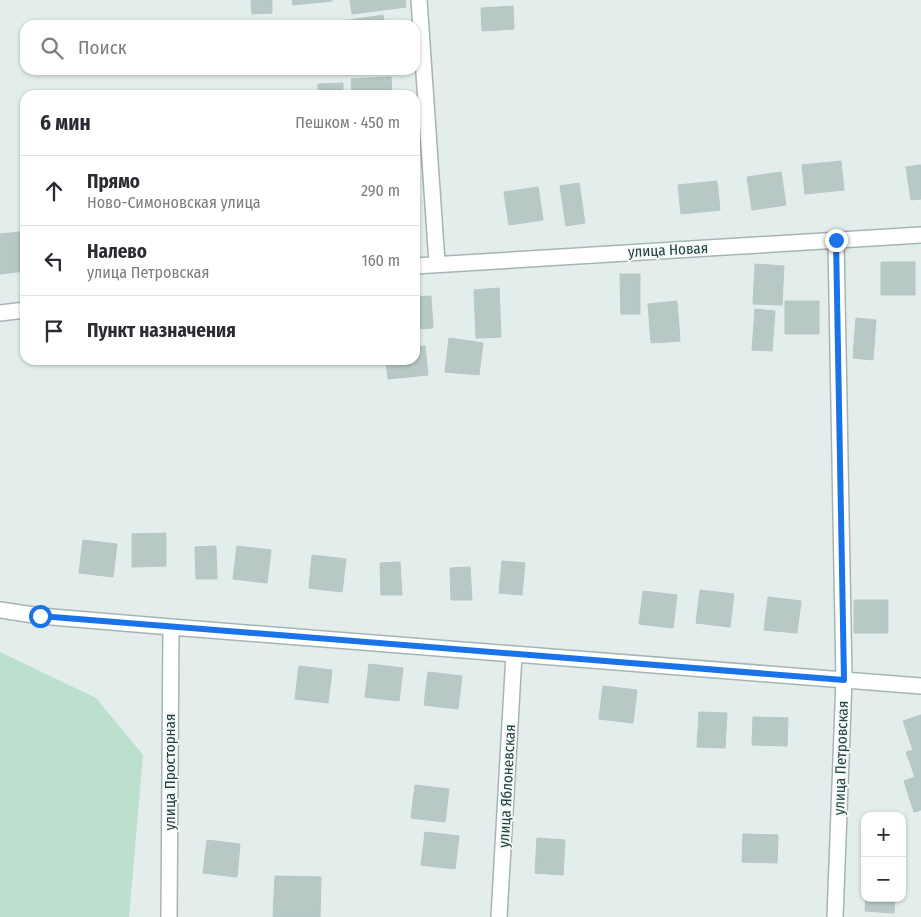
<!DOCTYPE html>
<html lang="ru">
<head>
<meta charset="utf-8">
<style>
	body { margin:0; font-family:"Fira Sans Condensed",sans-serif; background:#f7f7f7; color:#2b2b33 }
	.controls { position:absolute; right:15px; bottom:15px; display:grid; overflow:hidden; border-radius:10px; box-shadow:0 1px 4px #0004 }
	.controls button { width:45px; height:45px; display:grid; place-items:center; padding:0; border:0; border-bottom:1px solid #e1e1e2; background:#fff; color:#2b2b33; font:25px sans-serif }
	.stop { position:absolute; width:15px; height:15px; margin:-11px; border:4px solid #1a73e8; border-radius:50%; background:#fff }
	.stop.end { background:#1a73e8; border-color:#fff; box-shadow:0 1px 5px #0008 }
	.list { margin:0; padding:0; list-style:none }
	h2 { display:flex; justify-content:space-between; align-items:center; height:65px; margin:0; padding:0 20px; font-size:21px }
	h2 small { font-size:16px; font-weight:400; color:#7c7c81 }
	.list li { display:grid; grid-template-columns:32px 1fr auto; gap:15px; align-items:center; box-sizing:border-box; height:70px; padding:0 20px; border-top:1px solid #e1e1e2 }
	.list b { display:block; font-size:19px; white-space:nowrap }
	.list p { margin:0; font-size:16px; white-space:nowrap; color:#7c7c81 }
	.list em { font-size:16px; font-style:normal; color:#7c7c81 }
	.icon { flex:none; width:28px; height:28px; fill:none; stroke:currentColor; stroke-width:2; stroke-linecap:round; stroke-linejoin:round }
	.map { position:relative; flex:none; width:921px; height:917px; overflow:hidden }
	.search { position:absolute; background:#fff; box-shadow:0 1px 4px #0004; left:20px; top:20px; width:400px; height:55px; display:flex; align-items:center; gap:12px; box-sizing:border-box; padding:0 18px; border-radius:15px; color:#7c7c81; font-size:19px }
	.panel { position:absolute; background:#fff; box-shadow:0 1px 4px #0004; left:20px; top:90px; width:400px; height:275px; border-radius:15px }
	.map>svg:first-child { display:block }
	.green { fill:#bcdfce }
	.building { fill:#b8c8c5; stroke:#b5c7c5 }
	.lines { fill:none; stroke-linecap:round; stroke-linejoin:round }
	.minor-casing { stroke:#a5b5b4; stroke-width:18 }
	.minor { stroke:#fff; stroke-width:15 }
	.route { stroke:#1a73e8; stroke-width:6 }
	.labels { text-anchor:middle; stroke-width:4; stroke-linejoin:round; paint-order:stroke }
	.street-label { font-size:15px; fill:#223f3f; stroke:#f4faf8 }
</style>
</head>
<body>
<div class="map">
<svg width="921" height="917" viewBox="0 0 921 917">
	<rect width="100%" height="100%" fill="#e3edeb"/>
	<path class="green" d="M0,652L96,698L143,755L129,917H0Z"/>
	<path class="building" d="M251,0H272V13L252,14Z
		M292,0H332V1L293,5Z
		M350,0H405L406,7L352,14Z
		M513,6L514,29L482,31L481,8Z
		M383,15L385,25H344V21Z
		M391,77L392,95H352L351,79Z
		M343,83V95H318V84Z
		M841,161L844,190L805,194L802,165Z
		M921,165V199L911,200L906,167Z
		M781,172L786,205L752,210L747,177Z
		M717,181L720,210L681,214L678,185Z
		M579,183L585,223L566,226L560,186Z
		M538,187L543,220L509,225L504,192Z
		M20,232L25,271L0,274V234Z
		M881,262H915V295H881Z
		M755,264L784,266L782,305L753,304Z
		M620,274H640V314H621Z
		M499,288L501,337L476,338L474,290Z
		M431,296L433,328L415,329V297Z
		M677,301L680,341L651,343L648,304Z
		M785,301H819V334H785Z
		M755,309L775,311L772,351L752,350Z
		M856,318L876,320L873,360L853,358Z
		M449,338L483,343L479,375L445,372Z
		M425,346L428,375L388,379L386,360H415V347Z
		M166,533V566L132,567V534Z
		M83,540L117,544L113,577L79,573Z
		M216,546L217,579H196L195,547Z
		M237,546L271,550L267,583L233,579Z
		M312,555L346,559L342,592L309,588Z
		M502,561L525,563L522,595L499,593Z
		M400,562L402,595H381L380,563Z
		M470,567L472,600H451L450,568Z
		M700,590L734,594L730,627L696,623Z
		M643,591L677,595L673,628L639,624Z
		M768,597L801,601L797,633L764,630Z
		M854,600H888V633H854Z
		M369,664L403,668L399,701L365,697Z
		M299,666L332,670L328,703L295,699Z
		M428,672L462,676L458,709L424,705Z
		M603,686L637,690L633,723L599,719Z
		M699,712L727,713L725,748L697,747Z
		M921,715V810L914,812L904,781L915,777L906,752L913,750L903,721Z
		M753,717L788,718L787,746L752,745Z
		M415,785L449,789L445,822L411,818Z
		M425,832L459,836L455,869L421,865Z
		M743,834L778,835L777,863L742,862Z
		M537,838L565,840L563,875L535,873Z
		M207,840L240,844L237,877L203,873Z
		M275,876L321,877L320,917H273Z
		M866,898H895L894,913L865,911Z"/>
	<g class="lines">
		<defs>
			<path id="minor" d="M419,0L437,263
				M415,266L921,235
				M0,313L25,310
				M0,610L40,616L171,627L921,686
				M169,917L171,627
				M499,917L514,654
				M835,917L844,680L836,240"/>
		</defs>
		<use href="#minor" class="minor-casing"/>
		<use href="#minor" class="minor"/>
	</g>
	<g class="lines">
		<path class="route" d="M40,616L844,680L836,240"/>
	</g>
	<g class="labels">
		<g class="street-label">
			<text transform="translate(668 250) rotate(-3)" y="5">улица Новая</text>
			<text transform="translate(841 758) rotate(-88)" y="5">улица Петровская</text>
			<text transform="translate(170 772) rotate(-90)" y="5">улица Просторная</text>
			<text transform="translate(507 786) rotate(-87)" y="5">улица Яблоневская</text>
		</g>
	</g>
</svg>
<div class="controls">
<button>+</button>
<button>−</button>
</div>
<div class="stop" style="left:40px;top:616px"></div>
<div class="stop end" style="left:836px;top:240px"></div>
<div class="search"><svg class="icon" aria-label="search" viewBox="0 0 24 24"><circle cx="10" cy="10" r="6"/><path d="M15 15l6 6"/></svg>Поиск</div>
<section class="panel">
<h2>6 мин<small>Пешком · 450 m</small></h2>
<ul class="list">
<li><svg class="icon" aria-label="ahead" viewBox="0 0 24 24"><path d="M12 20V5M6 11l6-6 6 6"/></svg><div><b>Прямо</b><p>Ново-Симоновская улица</p></div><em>290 m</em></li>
<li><svg class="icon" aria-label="left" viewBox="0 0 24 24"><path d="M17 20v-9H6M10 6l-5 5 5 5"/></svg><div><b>Налево</b><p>улица Петровская</p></div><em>160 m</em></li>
<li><svg class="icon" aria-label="arrive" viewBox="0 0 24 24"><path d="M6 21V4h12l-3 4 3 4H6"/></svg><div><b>Пункт назначения</b></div></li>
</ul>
</section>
</div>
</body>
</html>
